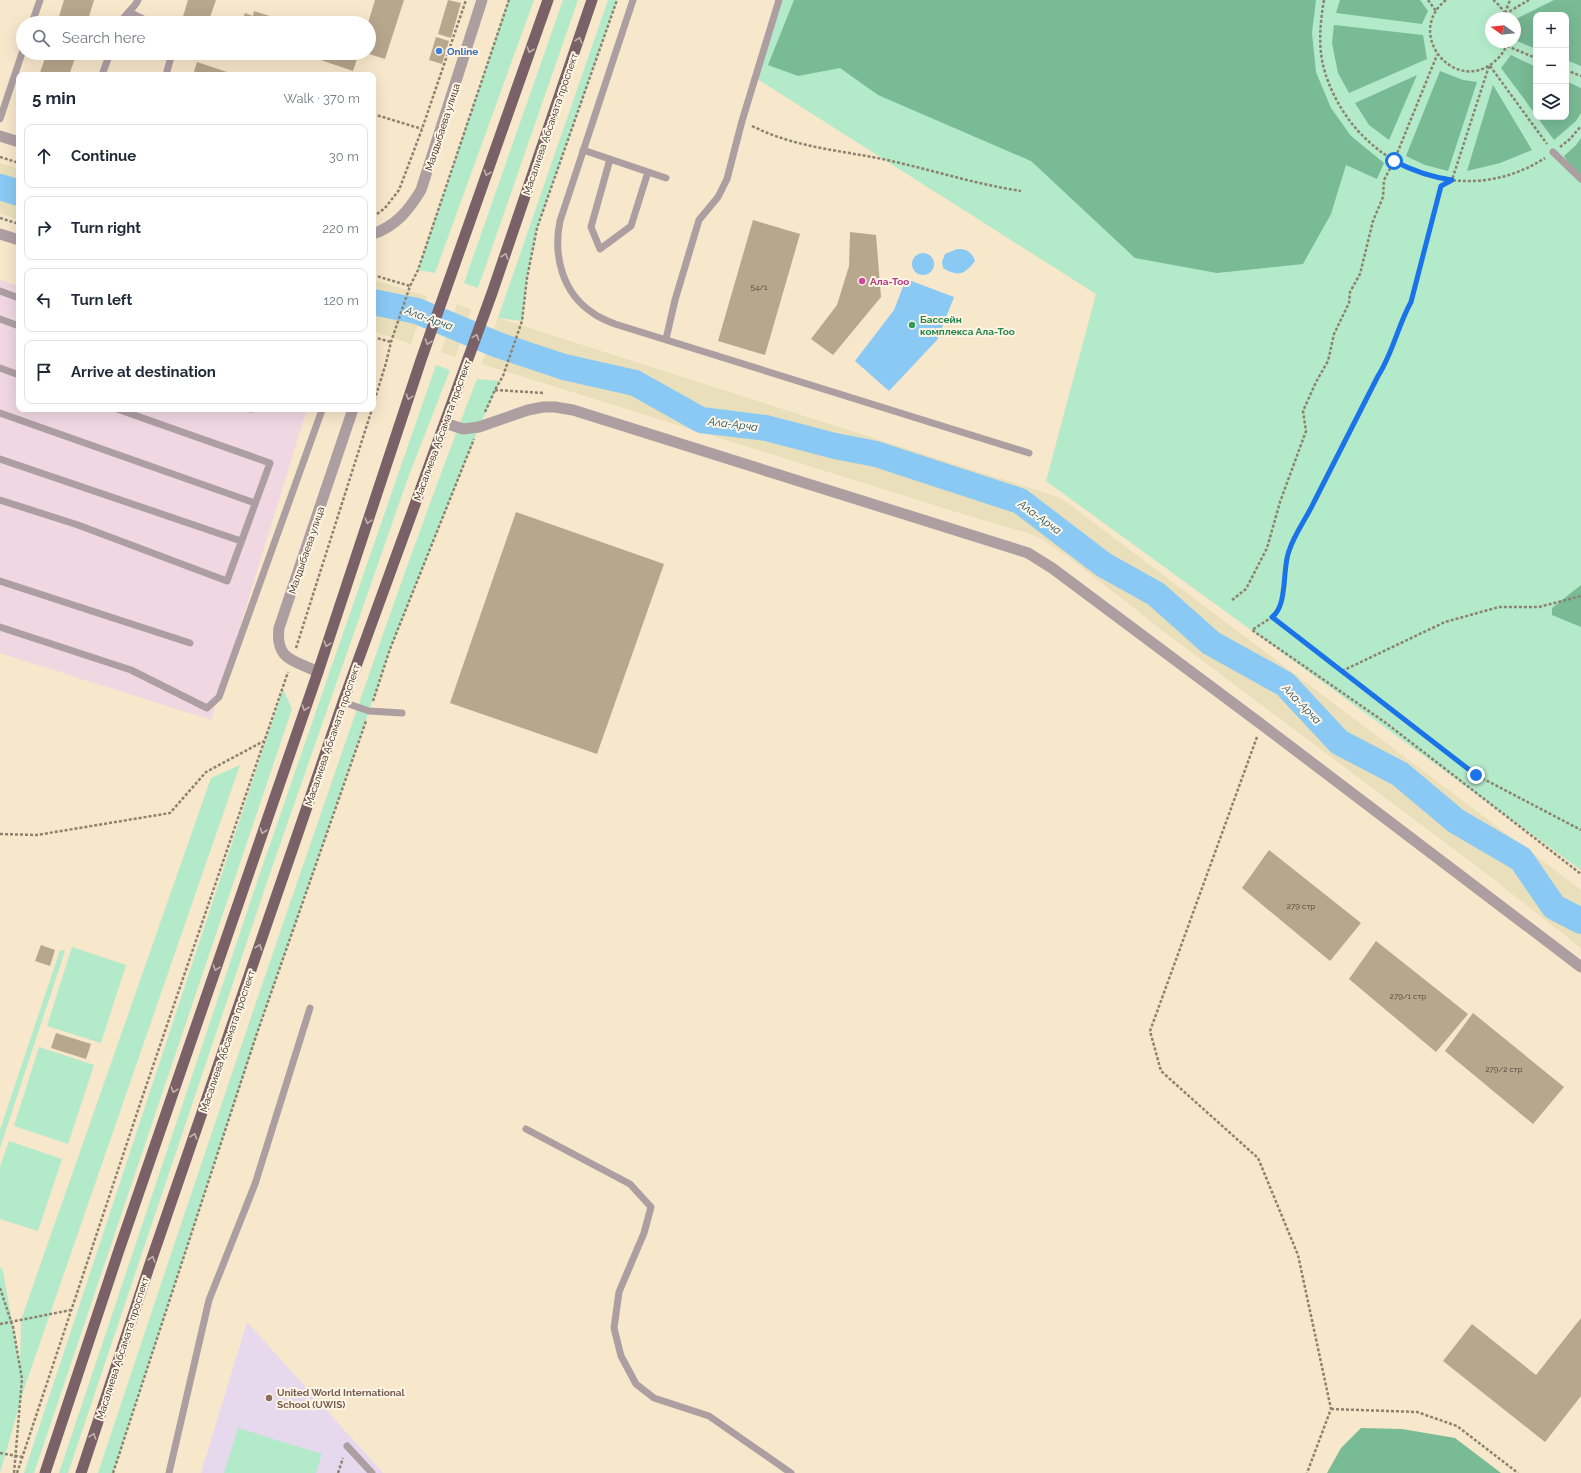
<!DOCTYPE html>
<html lang="en">
<head>
<meta charset="utf-8">
<style>
	body { margin:0; font-family:Raleway,sans-serif; background:#f2f2f3; color:#1f2937 }
	.controls { position:absolute; right:12px; top:12px; display:grid; overflow:hidden; border-radius:8px; box-shadow:0 4px 16px #0002 }
	.controls button { width:36px; height:36px; display:grid; place-items:center; padding:0; border:0; border-bottom:1px solid #e0e1e3; background:#fff; color:#1f2937; font:20px sans-serif }
	.compass { position:absolute; left:1485px; top:12px; width:36px; height:36px; border-radius:50%; background:#fff; box-shadow:0 4px 16px #0002; rotate:285deg }
	.stop { position:absolute; width:12px; height:12px; margin:-9px; border:3px solid #1a73e8; border-radius:50%; background:#fff }
	.stop.end { background:#1a73e8; border-color:#fff; box-shadow:0 1px 4px #0008 }
	.list { margin:0; padding:0; list-style:none }
	h2 { display:flex; justify-content:space-between; align-items:center; height:52px; margin:0; padding:0 16px; font-size:17px }
	h2 small { font-size:13px; font-weight:400; color:#747a83 }
	.list li { display:grid; grid-template-columns:26px 1fr auto; gap:12px; align-items:center; box-sizing:border-box; height:64px; margin:0 8px 8px; padding:0 8px; border:1px solid #e0e1e3; border-radius:8px }
	.list b { display:block; font-size:15px; white-space:nowrap }
	.list em { font-size:13px; font-style:normal; color:#747a83 }
	.icon { flex:none; width:22px; height:22px; fill:none; stroke:currentColor; stroke-width:2; stroke-linecap:round; stroke-linejoin:round }
	.map { position:relative; flex:none; width:1581px; height:1473px; overflow:hidden }
	.search { position:absolute; background:#fff; box-shadow:0 4px 16px #0002; left:16px; top:16px; width:360px; height:44px; display:flex; align-items:center; gap:10px; box-sizing:border-box; padding:0 14px; border-radius:22px; color:#747a83; font-size:15px }
	.panel { position:absolute; background:#fff; box-shadow:0 4px 16px #0002; left:16px; top:72px; width:360px; height:340px; border-radius:8px }
	.map>svg:first-child { display:block }
	.industrial { fill:#f0d7e2 }
	.education { fill:#e7d9ed }
	.green { fill:#b3eac9; fill-rule:evenodd }
	.forest { fill:#79bb95 }
	.sand { fill:#e9dfba }
	.water { fill:#89c9f3 }
	.lines { fill:none; stroke-linecap:round; stroke-linejoin:round }
	.river { stroke:#89c9f3; stroke-width:26 }
	.building { fill:#b6a78d }
	.path { stroke:#8d826f; stroke-width:2.5; stroke-dasharray:3 2; stroke-linecap:butt }
	.service { stroke:#ad9ea2; stroke-width:7 }
	.minor { stroke:#ad9ea2; stroke-width:11 }
	.tertiary { stroke:#ad9ea2; stroke-width:11 }
	.primary { stroke:#7a6067; stroke-width:11 }
	.oneway { stroke:#c3b2ac }
	.route { stroke:#1a73e8; stroke-width:5 }
	.shop-dot { fill:#3f7fe0; stroke:#fff5e4; stroke-width:1.5 }
	.hotel-dot { fill:#d1479c; stroke:#fff5e4; stroke-width:1.5 }
	.leisure-dot { fill:#2e9e5b; stroke:#fff5e4; stroke-width:1.5 }
	.education-dot { fill:#8d6e63; stroke:#fff5e4; stroke-width:1.5 }
	.labels { text-anchor:middle; stroke-width:4; stroke-linejoin:round; paint-order:stroke }
	.number-label { font-size:8px; fill:#494133 }
	.shop-label { font-size:10px; font-weight:bold; fill:#366cbe; stroke:#fff5e4; text-anchor:start }
	.street-label { font-size:10px; fill:#251f15; stroke:#fff5e4 }
	.hotel-label { font-size:10px; font-weight:bold; fill:#b23c85; stroke:#fff5e4; text-anchor:start }
	.leisure-label { font-size:10px; font-weight:bold; fill:#27864d; stroke:#fff5e4; text-anchor:start }
	.education-label { font-size:10px; font-weight:bold; fill:#785e54; stroke:#fff5e4; text-anchor:start }
	.water-label { font-size:11px; font-style:italic; fill:#174965; stroke:#fff5e4 }
</style>
</head>
<body>
<div class="map">
<svg width="1581" height="1473" viewBox="0 0 1581 1473">
	<rect width="100%" height="100%" fill="#f7e7cb"/>
	<path class="industrial" d="M0,280L19,286V409H307L211,720L0,653Z"/>
	<path class="education" d="M247,1322L383,1473H201Z"/>
	<path class="green" d="M508,0H534L435,273L418,270Z
		M563,0H578L478,288L464,283Z
		M608,0H617L537,228L527,278L522,321L498,318Z
		M780,0H1581V870L1046,481L1096,294L754,77ZM1536,15H1566V117H1536ZM1491,18H1515V42H1491Z
		M436,365L450,370L409,475L267,882L68,1473H59L258,879Z
		M477,379L500,381L479,427L390,649L369,711L256,1036L113,1473H98C170,1256 243,1039 318,822C369,674 420,525 477,379Z
		M283,689L292,709L34,1473H24Z
		M240,765L24,1389L0,1473V1267L3,1271L20,1367L21,1320L211,778Z
		M72,947L126,965L101,1043L47,1026Z
		M60,950L65,951L0,1148V1130Z
		M39,1047L94,1065L68,1144L14,1126Z
		M9,1141L62,1159L38,1231L0,1219V1166Z
		M238,1428L322,1454L316,1473H224Z"/>
	<path class="forest" d="M794,0H1316L1312,33L1316,72L1331,108L1351,136L1384,163L1377,179L1346,165L1331,214L1303,264L1217,273L1135,258L1031,161L878,95L840,68L798,76L768,65Z
		M1340,0H1420L1428,11L1422,24L1336,13Z
		M1554,0H1581V66L1566,60V15H1536V49L1517,41L1516,19Z
		M1334,25L1423,35L1427,59L1349,93L1338,73L1332,43Z
		M1511,55L1536,67V115L1501,68Z
		M1440,71L1463,80L1477,82L1448,171L1425,165L1406,156Z
		M1417,75L1389,140L1369,125L1355,103Z
		M1566,81L1581,88V113L1576,121L1554,140L1537,117H1566Z
		M1493,85L1532,150L1500,163L1467,171Z
		M1581,138V183L1564,156L1576,145Z
		M1581,585V627L1552,615V608Z
		M1361,1428L1402,1429L1455,1438L1501,1473H1327L1341,1448Z"/>
	<path class="sand" d="M0,163L19,169V220L0,213Z
		M373,280L427,296L411,344L373,331Z
		M457,304L471,309L455,357L441,352Z
		M498,318L1061,498L1581,890V948L1483,871L1167,634L1075,562L1042,539L1025,532L966,515L482,364Z"/>
	<path class="water" d="M957,249C967,249 972,252 975,261C964,275 958,277 943,268L942,262L945,254Z
		M912 264a11 11 0 1 1 22 0a11 11 0 1 1-22 0Z
		M906,279L954,297L937,340L889,391L855,361L894,310Z"/>
	<g class="lines">
		<path class="river" d="M0,187L19,193
			M373,302L417,311L498,345L564,367L635,383L701,420L766,428L835,446L876,454L1020,501L1104,565L1156,594L1211,643L1285,684L1339,742L1400,774L1456,821L1521,859L1554,907L1581,921"/>
	</g>
	<path class="building" d="M64,0H94L87,23H57Z
		M188,0H216L208,23H181Z
		M375,0H404L385,59L369,54V23H368Z
		M448,0L461,3L451,38L438,34Z
		M254,11L291,23H241L245,13L253,16Z
		M436,37L449,41L442,64L429,60Z
		M47,53H77L69,75H39Z
		M300,53H359L353,71Z
		M197,62L236,75H193Z
		M753,220L800,234L765,355L718,341Z
		M850,232L876,235L881,297L833,355L811,339L837,305L849,266Z
		M516,512L664,564L597,754L450,703Z
		M1269,850L1361,923L1330,961L1242,888Z
		M1376,941L1468,1014L1436,1052L1349,979Z
		M41,945L55,950L50,966L35,961Z
		M1473,1013L1564,1087L1533,1124L1445,1051Z
		M56,1033L91,1044L86,1059L51,1048Z
		M1581,1318V1396L1545,1442L1443,1361L1472,1324L1536,1375Z"/>
	<g class="lines">
		<path class="path" d="M1324,0C1320,23 1318,47 1324,69C1351,164 1460,213 1545,158
			M1428,0L1436,11
			M1446,0C1404,33 1454,95 1494,62C1500,57 1506,50 1507,42
			M1493,0C1499,4 1504,11 1506,18
			M1505,13L1510,0
			M1505,14L1529,0
			M1507,46L1536,58
			M1489,66L1452,180L1441,186L1411,302C1398,326 1393,353 1378,376L1309,513L1293,538L1286,558L1285,587L1277,614L1252,630L1386,723L1581,874
			M1490,66L1547,144
			M1566,70L1581,76
			M373,114L422,129
			M752,126C796,148 840,150 887,160C932,170 975,184 1021,191
			M1560,147L1570,139L1581,126
			M0,157L19,163
			M373,217L385,208L399,190L422,129L466,0
			M0,218L19,224
			M373,275L410,286
			M373,337L391,342
			M495,390L544,393
			M373,405L386,363L391,342L410,286L418,270L509,0
			M485,412L495,390L503,376L522,321L527,278L537,228L617,0
			M1232,600L1246,589L1267,548L1280,502L1306,431L1303,411L1316,382L1328,361L1334,334L1349,303L1350,292L1360,274L1373,221L1383,197L1384,180L1394,161L1437,55
			M1272,617L1476,775L1581,830
			M296,648L372,409
			M1342,671L1445,622L1499,607H1539L1581,596
			M373,701L390,649L474,439
			M1257,737L1150,1031L1161,1071L1258,1158L1298,1255L1331,1409L1307,1473
			M0,834L37,835L170,813L206,772L264,741
			M0,1288L13,1327L22,1379L14,1473
			M0,1324L71,1310
			M1331,1409L1417,1412L1457,1426L1518,1473
			M0,1453L22,1457
			M17,1473L141,1101L288,672
			M113,1473L256,1036L366,721
			M338,1473L343,1458"/>
		<path class="service" d="M633,0L560,221C553,255 562,293 593,313C599,318 608,321 615,324L1029,453
			M129,12L151,23
			M32,23L40,0
			M121,23C124,14 134,9 138,0
			M102,75L110,53
			M166,75L172,53
			M0,119L23,50
			M583,150L666,178
			M1553,152L1581,179
			M610,159L591,227L600,249L631,226L648,172
			M0,291L19,298
			M0,319L19,326
			M666,339L675,300L699,220L718,197L727,179L742,121L779,0
			M0,368L19,375
			M250,409H252
			M0,413L255,503
			M0,459L241,541
			M0,500L78,525L227,581L270,463L117,409
			M0,581L190,643
			M0,627L131,670L207,708L219,697L322,410
			M343,702L369,711L402,713
			M526,1129L630,1184L651,1207L644,1233L619,1292L614,1328L621,1356L636,1384L654,1398L709,1416L791,1473
			M347,1446L372,1473
			M169,1473L209,1300L255,1184L310,1008"/>
		<path class="minor" d="M445,423L463,429L479,427L528,410L543,407H555L573,410L1028,553L1052,568L1261,724L1581,967"/>
		<path class="tertiary" d="M0,136L19,142
			M0,234L19,240
			M373,234C396,226 409,210 421,190L482,0
			M318,672C294,660 275,660 279,628L353,409"/>
		<path class="primary" d="M45,1473L118,1253L318,672L421,360L548,0
			M81,1473L150,1264L343,702L492,293L592,0"/>
	</g>
	<defs><path id="oneway-chevron" d="M-2-3.5L2.5 0L-2 3.5" fill="none" stroke-width="1.6" stroke-linecap="round" stroke-linejoin="round"/></defs>
	<g class="oneway">
		<use href="#oneway-chevron" transform="translate(579 40) rotate(-71)"/>
		<use href="#oneway-chevron" transform="translate(530 50) rotate(109)"/>
		<use href="#oneway-chevron" transform="translate(487 173) rotate(109)"/>
		<use href="#oneway-chevron" transform="translate(505 256) rotate(-71)"/>
		<use href="#oneway-chevron" transform="translate(476 337) rotate(-70)"/>
		<use href="#oneway-chevron" transform="translate(428 342) rotate(109)"/>
		<use href="#oneway-chevron" transform="translate(409 397) rotate(108)"/>
		<use href="#oneway-chevron" transform="translate(368 521) rotate(108)"/>
		<use href="#oneway-chevron" transform="translate(327 644) rotate(108)"/>
		<use href="#oneway-chevron" transform="translate(305 708) rotate(109)"/>
		<use href="#oneway-chevron" transform="translate(263 831) rotate(109)"/>
		<use href="#oneway-chevron" transform="translate(259 947) rotate(-71)"/>
		<use href="#oneway-chevron" transform="translate(216 968) rotate(109)"/>
		<use href="#oneway-chevron" transform="translate(174 1090) rotate(109)"/>
		<use href="#oneway-chevron" transform="translate(194 1136) rotate(-71)"/>
		<use href="#oneway-chevron" transform="translate(152 1259) rotate(-71)"/>
		<use href="#oneway-chevron" transform="translate(93 1436) rotate(-72)"/>
	</g>
	<g class="lines">
		<path class="route" d="M1394,161C1413,171 1431,177 1452,180L1441,186L1411,302C1398,325 1393,353 1378,376C1357,418 1335,460 1314,502C1306,519 1295,533 1289,551C1282,568 1288,606 1272,617L1476,775"/>
	</g>
	<circle class="shop-dot" cx="439" cy="51" r="4"/>
	<circle class="hotel-dot" cx="862" cy="281" r="4"/>
	<circle class="leisure-dot" cx="912" cy="325" r="4"/>
	<circle class="education-dot" cx="269" cy="1398" r="4"/>
	<g class="labels">
		<g class="number-label">
			<text x="759" y="290">54/1</text>
			<text x="1301" y="909">279 стр</text>
			<text x="1408" y="999">279/1 стр</text>
			<text x="1504" y="1072">279/2 стр</text>
		</g>
		<g class="shop-label">
			<text x="447" y="55">Online</text>
		</g>
		<g class="street-label">
			<text transform="translate(550 124) rotate(-71)" y="4">Масалиева Абсамата проспект</text>
			<text transform="translate(442 127) rotate(-72)" y="4">Малдыбаева улица</text>
			<text transform="translate(442 430) rotate(-70)" y="4">Масалиева Абсамата проспект</text>
			<text transform="translate(306 550) rotate(-71)" y="4">Малдыбаева улица</text>
			<text transform="translate(332 735) rotate(-71)" y="4">Масалиева Абсамата проспект</text>
			<text transform="translate(227 1041) rotate(-71)" y="4">Масалиева Абсамата проспект</text>
			<text transform="translate(122 1348) rotate(-72)" y="4">Масалиева Абсамата проспект</text>
		</g>
		<g class="hotel-label">
			<text x="870" y="285">Ала-Тоо</text>
		</g>
		<g class="leisure-label">
			<text x="920" y="323">Бассейн<tspan x="920" dy="12">комплекса Ала-Тоо</tspan></text>
		</g>
		<g class="education-label">
			<text x="277" y="1396">United World International<tspan x="277" dy="12">School (UWIS)</tspan></text>
		</g>
		<g class="water-label">
			<text transform="translate(429 318) rotate(20)" y="4">Ала-Арча</text>
			<text transform="translate(733 424) rotate(7)" y="4">Ала-Арча</text>
			<text transform="translate(1040 517) rotate(36)" y="4">Ала-Арча</text>
			<text transform="translate(1302 704) rotate(46)" y="4">Ала-Арча</text>
		</g>
	</g>
</svg>
<div class="controls">
<button>+</button>
<button>−</button>
<button><svg class="icon" aria-label="layers" viewBox="0 0 24 24"><path d="M12 4l9 5-9 5-9-5zM3 14l9 5 9-5"/></svg></button>
</div>
<svg class="compass" viewBox="-18 -18 36 36"><path d="M0-13l5 13h-10z" fill="#e53935"/><path d="M0 13l5-13h-10z" fill="#747a83"/></svg>
<div class="stop" style="left:1394px;top:161px"></div>
<div class="stop end" style="left:1476px;top:775px"></div>
<div class="search"><svg class="icon" aria-label="search" viewBox="0 0 24 24"><circle cx="10" cy="10" r="6"/><path d="M15 15l6 6"/></svg>Search here</div>
<section class="panel">
<h2>5 min<small>Walk · 370 m</small></h2>
<ul class="list">
<li><svg class="icon" aria-label="ahead" viewBox="0 0 24 24"><path d="M12 20V5M6 11l6-6 6 6"/></svg><div><b>Continue</b></div><em>30 m</em></li>
<li><svg class="icon" aria-label="right" viewBox="0 0 24 24"><path d="M7 20v-9h11M14 6l5 5-5 5"/></svg><div><b>Turn right</b></div><em>220 m</em></li>
<li><svg class="icon" aria-label="left" viewBox="0 0 24 24"><path d="M17 20v-9H6M10 6l-5 5 5 5"/></svg><div><b>Turn left</b></div><em>120 m</em></li>
<li><svg class="icon" aria-label="arrive" viewBox="0 0 24 24"><path d="M6 21V4h12l-3 4 3 4H6"/></svg><div><b>Arrive at destination</b></div></li>
</ul>
</section>
</div>
</body>
</html>
